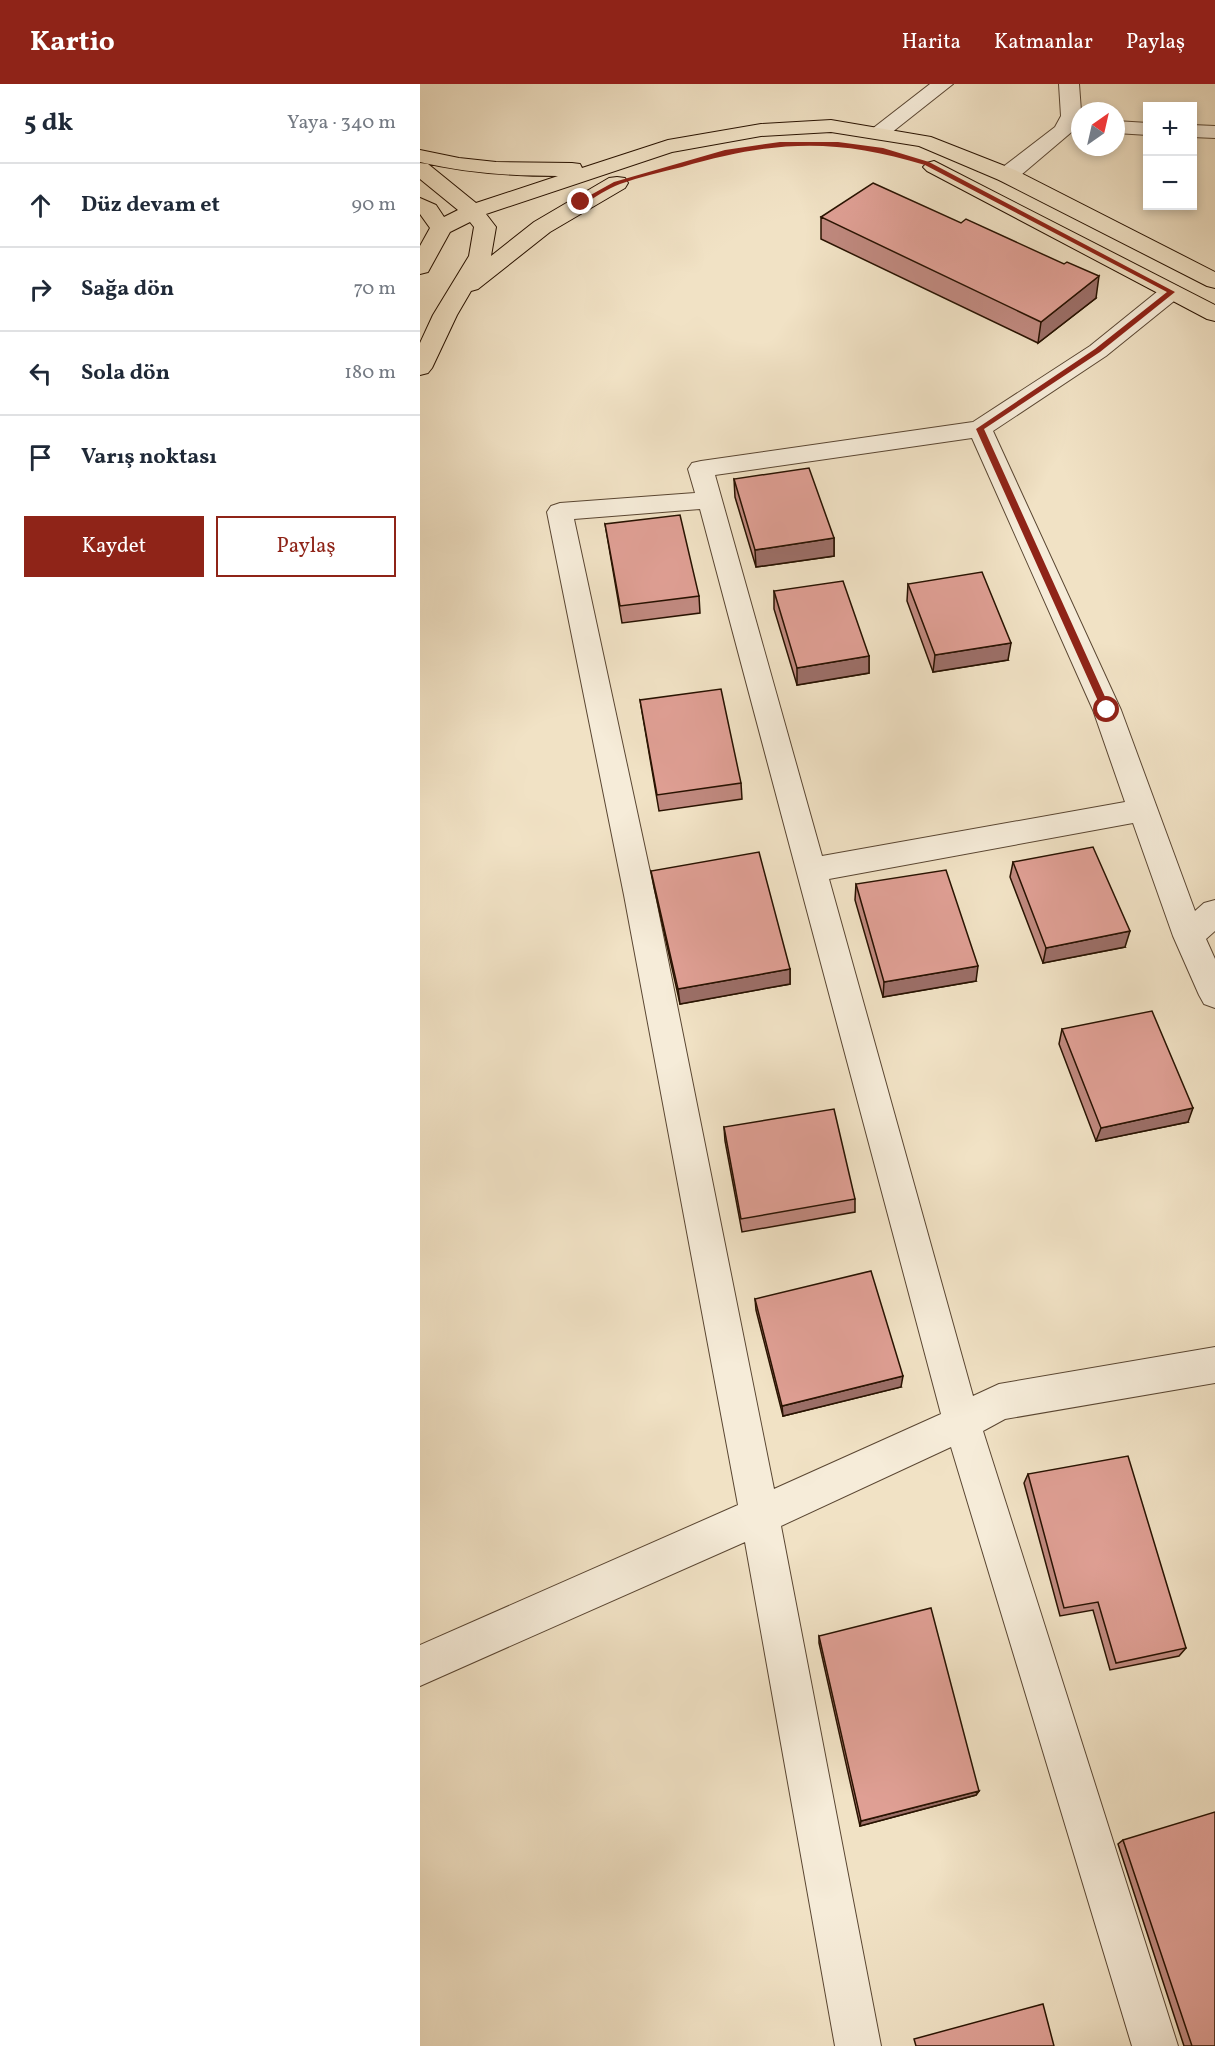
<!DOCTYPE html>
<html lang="tr">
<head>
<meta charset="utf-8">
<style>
	body { margin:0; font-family:Vollkorn,serif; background:#f6f6f7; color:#1f2937 }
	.controls { position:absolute; right:18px; top:18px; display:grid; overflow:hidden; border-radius:0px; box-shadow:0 3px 9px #0003 }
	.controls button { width:54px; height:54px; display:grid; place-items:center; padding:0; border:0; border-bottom:2px solid #e0e1e3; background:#fff; color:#1f2937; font:30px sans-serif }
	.compass { position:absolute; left:651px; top:18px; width:54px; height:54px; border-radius:50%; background:#fff; box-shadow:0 3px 9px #0003; rotate:34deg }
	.stop { position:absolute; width:18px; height:18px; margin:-14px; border:4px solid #8f2418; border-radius:50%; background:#fff }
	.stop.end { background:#8f2418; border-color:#fff; box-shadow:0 2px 6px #0008 }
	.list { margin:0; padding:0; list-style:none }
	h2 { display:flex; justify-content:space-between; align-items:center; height:78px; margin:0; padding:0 24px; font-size:26px }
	h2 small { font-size:20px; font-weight:400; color:#747a83 }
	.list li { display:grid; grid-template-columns:39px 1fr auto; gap:18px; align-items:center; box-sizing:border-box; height:84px; padding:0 24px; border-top:2px solid #e0e1e3 }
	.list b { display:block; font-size:22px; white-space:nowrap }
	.list em { font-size:20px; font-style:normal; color:#747a83 }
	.actions { display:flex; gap:12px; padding:18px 24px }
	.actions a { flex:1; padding:14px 0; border:2px solid #8f2418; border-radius:0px; text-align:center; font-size:21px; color:#8f2418 }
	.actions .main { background:#8f2418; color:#fff }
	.icon { flex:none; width:33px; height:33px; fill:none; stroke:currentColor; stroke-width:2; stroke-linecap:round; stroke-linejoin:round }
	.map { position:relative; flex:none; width:795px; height:1962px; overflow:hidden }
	header { display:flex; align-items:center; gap:36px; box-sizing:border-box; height:84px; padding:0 30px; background:#8f2418; color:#fff }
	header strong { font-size:28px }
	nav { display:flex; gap:33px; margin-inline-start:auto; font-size:21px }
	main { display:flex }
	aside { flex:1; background:#fff }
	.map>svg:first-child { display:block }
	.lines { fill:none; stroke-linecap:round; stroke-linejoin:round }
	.minor-casing { stroke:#5a4632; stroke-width:2 }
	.major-casing { stroke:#281201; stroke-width:2 }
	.minor { fill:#f6ecd9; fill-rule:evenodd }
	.major { fill:#f1e2c5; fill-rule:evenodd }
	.wall { fill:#c0897f; stroke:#281201; stroke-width:1.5 }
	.shaded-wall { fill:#9c6f68; stroke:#281201; stroke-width:1.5 }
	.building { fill:#df9f94; stroke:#281201; stroke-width:1.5 }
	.route { fill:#8f2418 }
</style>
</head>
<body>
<header>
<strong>Kartio</strong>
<nav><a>Harita</a><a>Katmanlar</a><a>Paylaş</a></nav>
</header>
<main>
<aside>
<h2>5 dk<small>Yaya · 340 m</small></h2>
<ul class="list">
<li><svg class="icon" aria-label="ahead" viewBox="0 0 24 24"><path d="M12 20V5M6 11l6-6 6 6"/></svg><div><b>Düz devam et</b></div><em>90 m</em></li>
<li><svg class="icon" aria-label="right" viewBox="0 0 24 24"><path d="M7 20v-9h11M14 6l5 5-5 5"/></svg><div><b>Sağa dön</b></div><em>70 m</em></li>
<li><svg class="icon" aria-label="left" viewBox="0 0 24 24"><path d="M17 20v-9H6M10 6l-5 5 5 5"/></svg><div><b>Sola dön</b></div><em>180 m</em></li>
<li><svg class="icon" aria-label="arrive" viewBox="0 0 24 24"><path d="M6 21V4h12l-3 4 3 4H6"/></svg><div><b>Varış noktası</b></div></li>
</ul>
<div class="actions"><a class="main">Kaydet</a><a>Paylaş</a></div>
</aside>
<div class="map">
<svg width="795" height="1962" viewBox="0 0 795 1962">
	<rect width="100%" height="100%" fill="#f1e2c5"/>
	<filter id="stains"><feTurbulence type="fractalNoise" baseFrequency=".00333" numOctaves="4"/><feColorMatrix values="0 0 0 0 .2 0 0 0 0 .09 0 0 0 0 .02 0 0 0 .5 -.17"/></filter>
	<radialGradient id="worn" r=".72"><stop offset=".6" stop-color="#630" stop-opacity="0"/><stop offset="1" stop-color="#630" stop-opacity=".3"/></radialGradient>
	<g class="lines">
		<defs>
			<path id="minor" d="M510,0H533L466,53L459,55L452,53L449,49L452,45Z
				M639,0H659L661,27L654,46L595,96L587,97L579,96L576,91L579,86L635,43L641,32Z
				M696,37L728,39V51L696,49Z
				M772,41L795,42V54L772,53Z
				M751,201L759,203L762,208L759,213L686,272L573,347L701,626L775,827L784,819L795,816V847L786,855L795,875V924L784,920L779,911L753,852L713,739L409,795L553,1312L579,1300L795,1263V1299L585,1335L563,1347L758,1962H712L531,1363L361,1442L461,1962H415L325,1458L0,1602V1561L318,1421L204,811L127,428L131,422L140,419L275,409L268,385L272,379L281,377L553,338L670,262L743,203ZM552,354L673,626L705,718L402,772L295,391ZM280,425L521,1330L354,1405L235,811L154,435Z"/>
			<path id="major" d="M411,36L511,53L595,86L795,188V204L787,202L579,96L499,62L411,48L341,52L252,68L66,130L76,143L71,172L114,138L189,94L197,93L205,94L208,99L205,104L130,148L58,205L51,207L37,231L12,284L8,289L0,291V259L13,231L49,172L54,143L50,138L30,148L8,188L0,190V162L10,144L0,130V114L16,121L24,133L38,126L0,95V79L8,80L56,119L138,92C91,92 46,89 0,78V66L39,74L76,78L152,79L160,80L162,84L248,56L341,40Z
				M514,77L795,221V237L787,235L507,87L503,83L507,79Z"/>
		</defs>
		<use href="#minor" class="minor-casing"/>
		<use href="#major" class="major-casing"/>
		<use href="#minor" class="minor"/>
		<use href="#major" class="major"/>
	</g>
	<path class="wall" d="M401,133L676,214L618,259L401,155Z
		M314,395L414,454V472L336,483L315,413Z
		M185,440L279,512L280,529L202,539Z
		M488,500L588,576L513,588L487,517Z
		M354,507L449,572V589L377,601L354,525Z
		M220,616L321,699L322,715L239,727Z
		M593,778L705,863L623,879L590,793Z
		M231,787L370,885V900L260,920L234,803Z
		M436,800L556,897L463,913L435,816Z
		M642,945L768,1038L676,1057L639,960Z
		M304,1043L435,1115V1128L322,1148L305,1057Z
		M335,1215L481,1303L363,1332L336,1226Z
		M608,1390L766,1564L759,1572L690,1586L673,1526L640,1532L604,1399Z
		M399,1552L559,1707L556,1711L440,1742L399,1559Z
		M703,1756L795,1962H764L698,1760Z"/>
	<path class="shaded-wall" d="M679,192L676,214L618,259L621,238Z
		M414,454V472L336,483L335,466Z
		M591,559L588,576L513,588L515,571Z
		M449,572V589L377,601V584Z
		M710,847L705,863L623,879L626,864Z
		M558,882L556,897L463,913L464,898Z
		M370,885V900L260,920L258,905Z
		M773,1024L768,1038L676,1057L681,1044Z
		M483,1292L481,1303L363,1332L362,1322Z
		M559,1707L556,1711L440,1742L441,1737Z"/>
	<path class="building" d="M453,99L541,139L546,135L644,180L647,178L679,192L621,238L401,133Z
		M389,384L414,454L335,466L314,395Z
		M260,431L279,512L200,522L185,440Z
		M562,488L591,559L515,571L488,500Z
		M423,497L449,572L377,584L354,507Z
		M301,605L321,699L237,711L220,616Z
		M673,763L710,847L626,864L593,778Z
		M339,768L370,885L258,905L231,787Z
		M526,786L558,882L464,898L436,800Z
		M732,927L773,1024L681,1044L642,945Z
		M414,1025L435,1115L321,1135L304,1043Z
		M451,1187L483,1292L362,1322L335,1215Z
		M708,1372L766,1564L696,1579L678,1518L644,1524L608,1390Z
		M511,1524L559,1707L441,1737L399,1552Z
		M795,1728V1962H772L703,1756Z
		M623,1920L634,1962H496L494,1955Z"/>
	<path class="route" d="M360,58H418L463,64L509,78L755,208L680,268L564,345L691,626L690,628L682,626L556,345L675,265L747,208L505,81C414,53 352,57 262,83C241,88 220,93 200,100C187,105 175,113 164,120L158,118L194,98L305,66Z"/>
	<rect width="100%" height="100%" filter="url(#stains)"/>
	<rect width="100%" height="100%" fill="url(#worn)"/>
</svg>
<div class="controls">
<button>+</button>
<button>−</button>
</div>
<svg class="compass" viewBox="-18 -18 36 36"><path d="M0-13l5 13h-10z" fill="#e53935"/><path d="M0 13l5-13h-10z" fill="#747a83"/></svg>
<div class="stop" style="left:687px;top:626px"></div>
<div class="stop end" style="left:161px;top:118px"></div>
</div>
</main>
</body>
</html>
